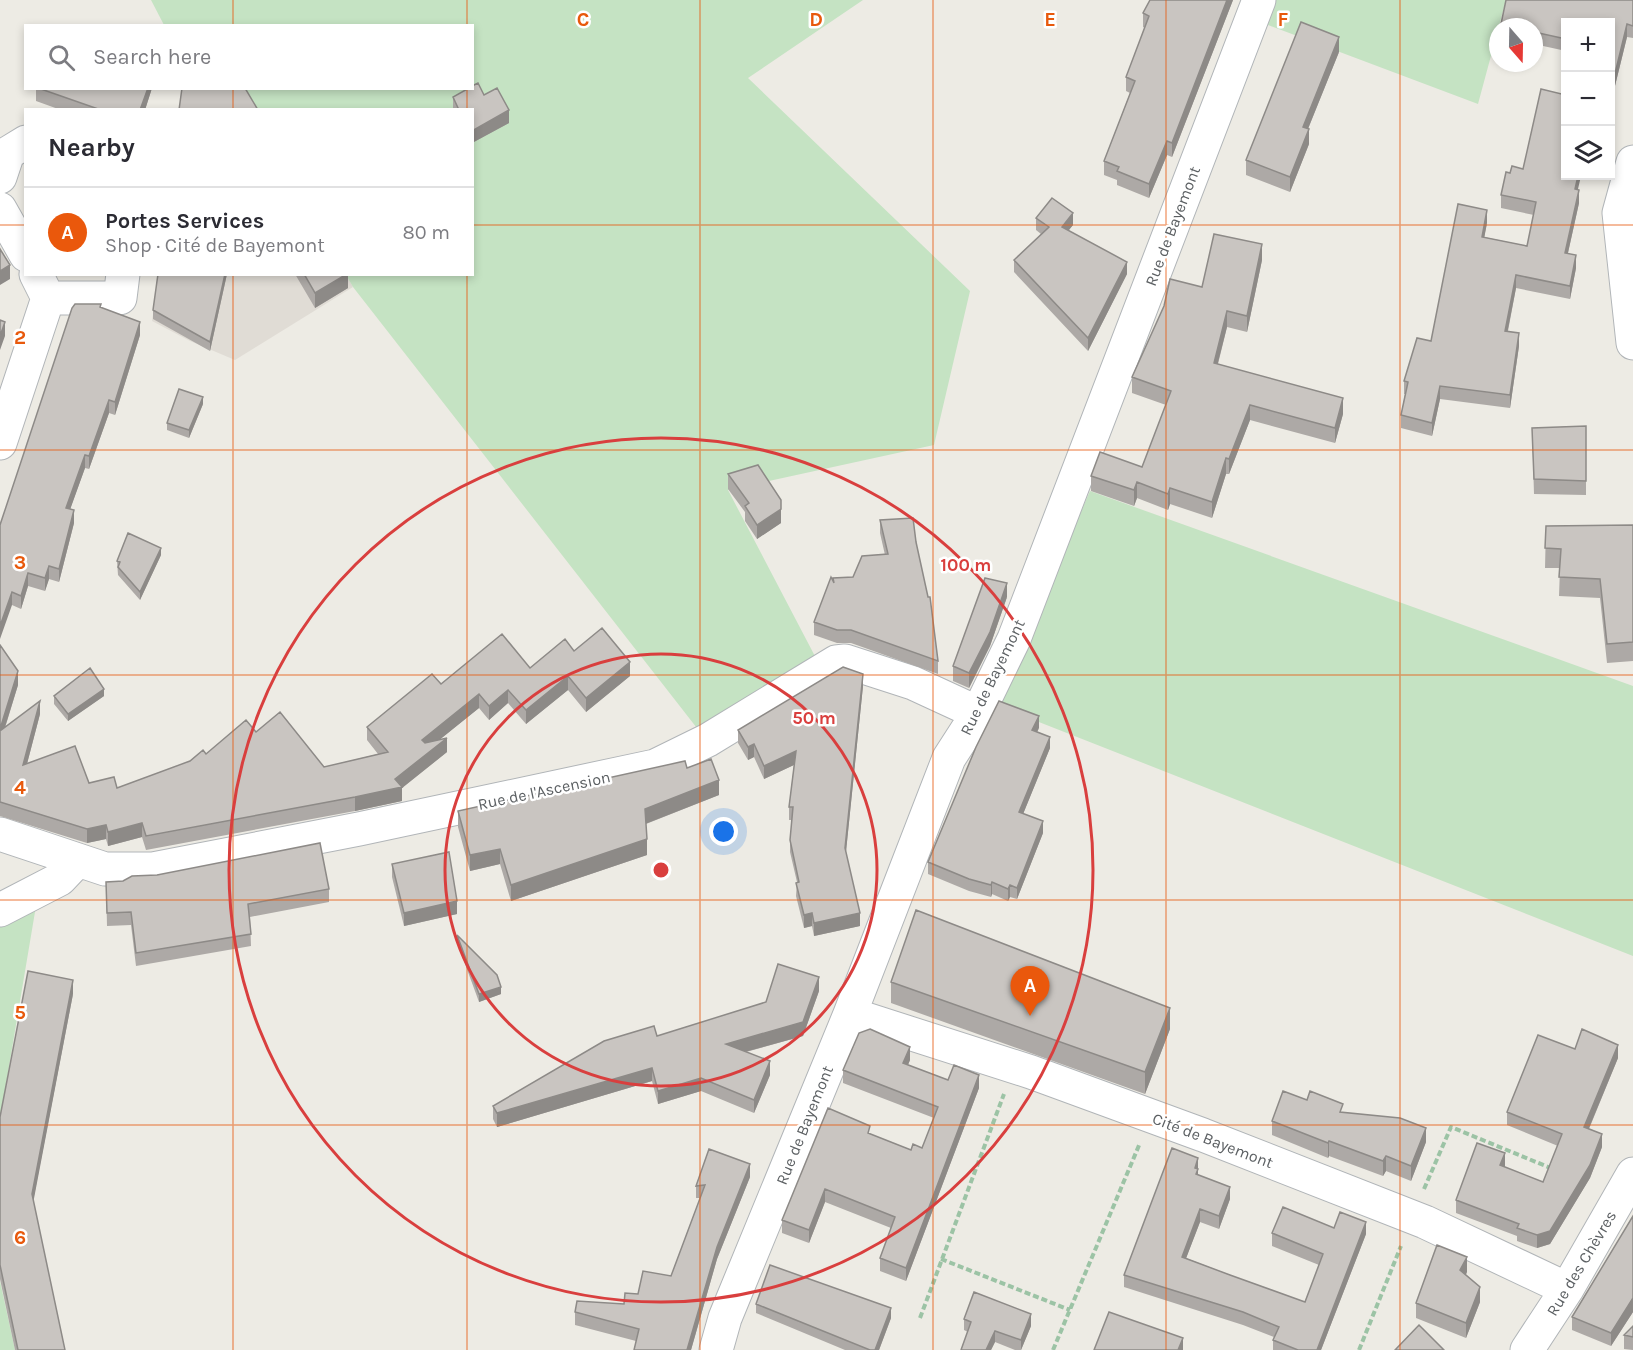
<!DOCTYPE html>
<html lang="en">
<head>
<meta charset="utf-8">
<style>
	body { margin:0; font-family:Karla,sans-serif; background:#f7f7f7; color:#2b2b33 }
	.controls { position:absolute; right:18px; top:18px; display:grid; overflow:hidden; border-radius:0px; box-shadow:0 3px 9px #0003 }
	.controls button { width:54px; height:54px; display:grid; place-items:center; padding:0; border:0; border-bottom:2px solid #e1e1e2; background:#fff; color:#2b2b33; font:30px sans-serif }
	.compass { position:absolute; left:1489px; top:18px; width:54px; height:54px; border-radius:50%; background:#fff; box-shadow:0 3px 9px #0003; rotate:160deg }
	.you { position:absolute; left:724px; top:832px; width:21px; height:21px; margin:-15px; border:4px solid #fff; border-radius:50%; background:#1a73e8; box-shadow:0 0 0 9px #1a73e833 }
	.badge { display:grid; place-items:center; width:39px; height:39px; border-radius:50%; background:#ea580c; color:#fff; font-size:20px; font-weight:700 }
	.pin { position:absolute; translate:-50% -50px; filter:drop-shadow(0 2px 3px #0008) }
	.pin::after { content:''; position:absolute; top:32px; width:21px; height:18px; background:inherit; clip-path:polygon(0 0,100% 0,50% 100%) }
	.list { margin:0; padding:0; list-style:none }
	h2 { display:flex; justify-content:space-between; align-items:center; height:78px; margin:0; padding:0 24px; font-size:26px }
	h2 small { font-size:20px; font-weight:400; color:#7c7c81 }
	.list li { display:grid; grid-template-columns:39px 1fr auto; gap:18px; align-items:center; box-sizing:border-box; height:90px; padding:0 24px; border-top:2px solid #e1e1e2 }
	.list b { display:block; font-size:22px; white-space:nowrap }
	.list p { margin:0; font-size:20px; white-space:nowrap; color:#7c7c81 }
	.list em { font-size:20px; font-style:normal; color:#7c7c81 }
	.icon { flex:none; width:33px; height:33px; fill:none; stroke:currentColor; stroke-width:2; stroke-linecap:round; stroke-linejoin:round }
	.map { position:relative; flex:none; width:1633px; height:1350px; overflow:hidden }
	.search { position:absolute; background:#fff; box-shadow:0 3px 9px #0003; left:24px; top:24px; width:450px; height:66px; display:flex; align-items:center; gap:15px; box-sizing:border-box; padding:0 21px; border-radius:0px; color:#7c7c81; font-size:22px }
	.panel { position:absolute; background:#fff; box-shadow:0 3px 9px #0003; left:24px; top:108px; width:450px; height:168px; border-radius:0px }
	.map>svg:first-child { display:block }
	.education { fill:#e0dcd5 }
	.green { fill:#c5e3c3 }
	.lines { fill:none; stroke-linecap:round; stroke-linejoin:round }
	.minor-casing { stroke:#b1b5b8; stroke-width:35 }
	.path { stroke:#9cc3a5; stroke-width:4; stroke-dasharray:6 3; stroke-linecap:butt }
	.minor { stroke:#fff; stroke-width:33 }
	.wall { fill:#ada9a6 }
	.shaded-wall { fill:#8d8a87 }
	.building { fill:#c9c5c1; stroke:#8d8a87; stroke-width:1.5 }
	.grid { fill:none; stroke:#e8590c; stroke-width:1.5; stroke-opacity:0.55 }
	.ring { fill:none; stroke:#d93f3e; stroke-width:3 }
	.labels { text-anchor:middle; stroke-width:5; stroke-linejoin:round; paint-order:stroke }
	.street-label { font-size:16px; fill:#5c6063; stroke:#fff }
	.grid-label { font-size:20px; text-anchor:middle; font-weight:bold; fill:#e8590c; stroke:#fff; stroke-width:5; stroke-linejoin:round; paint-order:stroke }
	.centre { fill:#d93f3e; stroke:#fff; stroke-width:3 }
	.ring-label { font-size:18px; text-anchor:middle; font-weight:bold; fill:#d93f3e; stroke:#fff; stroke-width:5; stroke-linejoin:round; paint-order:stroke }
</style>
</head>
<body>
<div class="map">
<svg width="1633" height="1350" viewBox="0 0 1633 1350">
	<rect width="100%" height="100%" fill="#edebe4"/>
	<path class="education" d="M159,275H346L353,287L235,360L190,341L152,321Z"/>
	<path class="green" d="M151,0H863L748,78L970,291L934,445L728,490L818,662L700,732L353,287L346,275L472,274V110L242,109L236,89L472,88V26L164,25Z
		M1272,0H1506L1478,104L1260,22Z
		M1090,491L1633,686V956L996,705Z
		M36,906L0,1120V923Z
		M0,1281L15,1350H0Z"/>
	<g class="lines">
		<defs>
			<path id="minor" d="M1633,162L1619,213L1633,343
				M0,177L8,153L26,142
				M0,209L26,255
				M48,298H120L123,274
				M0,443L48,298L36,274
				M0,834L105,869H153L359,829L655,766L708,740L836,662L845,661L913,683L978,713
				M0,910L60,879L78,860
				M850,1014L1031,1072L1203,1135L1425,1222L1567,1289
				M716,1350L725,1318L850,1014L949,758L978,713L1014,639L1259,0
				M1527,1350L1567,1289L1633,1174"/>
		</defs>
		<use href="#minor" class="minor-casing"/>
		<path class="path" d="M1424,1189L1451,1127L1553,1169
			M941,1259L1070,1310
			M920,1318L1004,1094
			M1053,1350L1140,1143
			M1359,1350L1401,1246"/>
		<use href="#minor" class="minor"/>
	</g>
	<path class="wall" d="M1233,0L1172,157L1167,155L1149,198L1117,185V180L1104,175V161L1130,93L1126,91V77L1145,28L1143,27V13Z
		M1633,0V38L1627,37L1612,98H1611V22H1566V51L1534,44V27H1501V24Z
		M1339,52L1308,129L1309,144L1290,192L1246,175V160Z
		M36,88H152L145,110H61L36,101Z
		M453,97L509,123L472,143V110H453Z
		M1523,169L1578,190L1579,203L1568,253L1576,268L1570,299L1516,288L1508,331L1519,346L1510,408L1440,399L1432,436L1401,428V415L1405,394H1404V381L1431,341L1487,223L1484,237L1527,246L1534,215L1501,208V195L1510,173Z
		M1036,218L1073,225L1068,230L1127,274L1088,351L1014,272V260L1041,234L1036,230Z
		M1262,260L1247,332L1227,327L1218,364L1343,414L1335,443L1250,420L1229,474H1226L1212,518L1170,504L1168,510L1137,498L1134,506L1091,491V476L1142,467L1166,405L1132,393V377L1202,287Z
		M158,274H227L210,351L153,319V310Z
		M295,274H348V288L315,308Z
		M101,307L140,335L115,415L109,413L89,469L85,468L70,509L74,523L59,582L49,579L45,591L28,586L21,609L12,605L0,525Z
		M203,404L189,438L167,430V423Z
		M1586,426V495L1534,494L1532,428Z
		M728,474L781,523L757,539L745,521V512L728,489Z
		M880,520L916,542L938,661V674L851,643H837L814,635V622L833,581V578L853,577L885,555L880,533Z
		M1633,525V661L1607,663L1600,598L1559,596L1560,568H1545L1546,526Z
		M161,555L140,600L118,575L117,561Z
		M1007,597L990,646L969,688L953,681V666Z
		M0,645L18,685L5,728L40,714L27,764L89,783L117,788L190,761L256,732L324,767L378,754L367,740V727L441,684L530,668L574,651L630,676L586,712L568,690L526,724L508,703L489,720L479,708L440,739L447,752L402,788V801L355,811L146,850L142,837L108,846L106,839L87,843L0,816Z
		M863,686L846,852L860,926L814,936L812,926L804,928L796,896L797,882L790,852V840L792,820H789V807L794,765L764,779L754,757L748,760L738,743V730Z
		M54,696H104L68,721L54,704Z
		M1039,728L1037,732L1050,748L1023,814L1043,833L1017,899L1010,897L1008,901L992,894L991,897L969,891L928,874V862Z
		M687,768L719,795L646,824L647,855L511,901L500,864L470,871L458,827V811Z
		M392,864L457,914L404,926L392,877Z
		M123,881L329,889V902L250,917L251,946L136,966L131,925L107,926L106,882Z
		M457,935L501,994L479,1002L457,942Z
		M891,982L1170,1029L1145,1094L891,1003Z
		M819,991L803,1036L746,1052L770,1075L754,1113L701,1091L658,1104L652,1081L497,1127L493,1119V1106L657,1036Z
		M73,994L33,1201L65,1350H15L0,1279V1117Z
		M1575,1049L1618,1058L1589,1129L1602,1147L1590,1178L1550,1244L1537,1248L1517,1241V1236L1456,1213V1200L1504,1167L1543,1182L1558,1146L1507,1125V1112Z
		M910,1060L908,1065L948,1080L979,1088L906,1281L880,1271V1258L891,1228L825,1202L809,1243L782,1233V1220L870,1134L911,1150L922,1148L934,1118L843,1083V1070Z
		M1307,1100L1426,1142L1411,1181L1386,1171L1383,1176L1329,1156L1328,1158L1272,1135V1121Z
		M1198,1175L1230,1199L1219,1229L1200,1222L1186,1258L1230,1275L1305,1302L1319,1265L1272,1246V1233L1334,1228L1366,1234L1321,1350H1273V1340L1274,1337L1243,1325L1124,1287V1275Z
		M750,1177L717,1259L691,1350H634L636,1341L575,1325V1312L624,1304L638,1294L671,1276L700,1198H696V1186Z
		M1633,1216V1312L1611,1346L1572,1330V1317Z
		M1467,1272L1466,1275L1480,1302L1466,1338L1416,1318V1303Z
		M756,1304L891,1318L879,1350H845L756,1313Z
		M964,1319L1031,1326L1021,1350H1015L995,1342L991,1350H961L968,1332L964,1330Z
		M1633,1326V1350L1624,1349V1335Z"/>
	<path class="shaded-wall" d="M1227,0H1233L1172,157V143Z
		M1627,24V37L1612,98V86Z
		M1339,37V52L1303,141V127Z
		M148,88H152L145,110H140Z
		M509,110V123L472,143V131Z
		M1309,129V144L1290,192V177Z
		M1167,141V155L1149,198V184Z
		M1578,176H1581L1575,202V189Z
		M1579,190V203L1565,266V253Z
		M1487,210V223L1482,250V237Z
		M1073,213V225L1062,239V227Z
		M1262,244V260L1247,332V316Z
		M1576,255V268L1570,299V286Z
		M1127,262V274L1088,351V338Z
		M10,265V279L0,285V271Z
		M225,274H227L210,351V342Z
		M347,274H348V288L315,308V293Z
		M1516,275V288L1505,344V331Z
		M1227,311V327L1214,378V363Z
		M5,322V336L0,350V336Z
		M140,322V335L115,415V402Z
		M1519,333V346L1510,408V395Z
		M1440,386V399L1432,436V423Z
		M203,397V404L189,438V430Z
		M1343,398V414L1335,443V428Z
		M109,400V413L89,469V456Z
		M1250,405V420L1229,474V459Z
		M85,455V468L66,521V508Z
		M1226,458V474L1212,518V502Z
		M1137,482V498L1134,506V490Z
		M1170,488V504L1168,510V494Z
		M781,509V523L757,539V525Z
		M74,510V523L59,582V569Z
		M161,548V555L140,600V592Z
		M49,566V579L45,591V578Z
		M28,573V586L21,609V596Z
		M1007,583V597L990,646L969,688V673Z
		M12,592V605L0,639V626Z
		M630,662V676L586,712V698Z
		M18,671V685L0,743V729Z
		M863,674V686L845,861V848Z
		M568,676V690L526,724V710Z
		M104,689V696L68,721V714Z
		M508,690V703L489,720V706Z
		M479,694V708L422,754V740Z
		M40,701V714L23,779V765Z
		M1039,716V728L1032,742V730Z
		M1050,737V748L1019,824V812Z
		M447,738V752L402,788V801L355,811V797L395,779Z
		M754,744V757L748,760V747Z
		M796,751V764L764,779V766Z
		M719,780V795L645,824V809Z
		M1043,821V833L1017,899V888Z
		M142,823V837L108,846V832Z
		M106,825V839L87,843V829Z
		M647,839V855L511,901V885Z
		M500,849V864L470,871V855Z
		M992,882V894L991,897V885Z
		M1010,885V897L1008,901V889Z
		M457,901V914L404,926V913Z
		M812,913V926L804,928V915Z
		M860,913V926L814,936V923Z
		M819,977V991L803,1036L726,1057V1044Z
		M73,980V994L32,1209V1194Z
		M501,987V994L479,1002V994Z
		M1170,1008V1029L1145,1094V1072Z
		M1618,1045V1058L1584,1140V1127Z
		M910,1047V1060L903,1076V1063Z
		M770,1061V1075L754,1113V1100Z
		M652,1068V1081L497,1127V1113Z
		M979,1075V1088L906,1281V1268Z
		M701,1078V1091L658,1104V1091Z
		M1426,1128V1142L1411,1181V1166Z
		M1602,1134V1147L1590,1178L1550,1244L1537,1248V1235Z
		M1329,1141V1156L1328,1158V1143Z
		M1505,1153V1166L1500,1178V1165Z
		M1386,1156V1171L1383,1176V1161Z
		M1198,1158V1182L1195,1168Z
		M750,1164V1177L717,1259L691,1350H687L717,1247Z
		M1230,1187V1199L1219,1229V1216Z
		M825,1189V1202L809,1243V1230Z
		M1200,1209V1222L1182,1269V1257Z
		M1366,1222V1234L1321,1350H1317Z
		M1467,1257V1272L1460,1285V1270Z
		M1480,1287V1302L1466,1338V1323Z
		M1633,1298V1312L1611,1346V1333Z
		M891,1308V1318L879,1350H875Z
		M1031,1314V1326L1021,1350V1340Z
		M995,1331V1342L991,1350H986Z
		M1183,1338V1350H1178Z"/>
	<path class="building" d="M1150,0H1227L1172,143L1167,141L1149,184L1117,171L1119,167L1104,161L1135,81L1126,77L1149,16L1143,13Z
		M1506,0H1633V26L1627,24L1612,86L1611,85V22H1566V39L1534,32V27H1514L1501,24Z
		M1301,22L1339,37L1303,127L1309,129L1290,177L1246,160Z
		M478,83L484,95L497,88L509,110L472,131V110H459L453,97L469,88H472V86Z
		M38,88H148L140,110H101Z
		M182,88H245L258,110H179Z
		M1541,89L1566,95V176H1578L1575,189L1579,190L1565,253L1576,255L1570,286L1516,275L1505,331L1519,333L1510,395L1440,386L1432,423L1401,415L1408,382L1404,381L1417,338L1431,341L1458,204L1487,210L1482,237L1527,246L1536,202L1501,195L1506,172L1510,173L1512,166L1523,169Z
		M1052,198L1073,213L1062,227L1127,262L1088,338L1014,260L1049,227L1036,218Z
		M1214,234L1262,244L1247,316L1227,311L1214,363L1343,398L1335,428L1250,405L1229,459L1226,458L1212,502L1170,488L1168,494L1137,482L1134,490L1091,476L1100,452L1142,467L1171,391L1132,377L1164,306L1170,279L1202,287Z
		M0,249L10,265L0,271Z
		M158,274H225L210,342L153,310Z
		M304,274H347L315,293Z
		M75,304H101L100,307L140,322L115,402L109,400L89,456L85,455L66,508L74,510L59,569L49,566L45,578L28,573L21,596L12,592L0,626V525L72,308Z
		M0,320L5,322L0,336Z
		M179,389L203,397L189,430L167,423Z
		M1586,426V481L1534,479L1532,428Z
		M758,465L781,500V509L757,525L745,506L749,503L728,474Z
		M913,518L916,542L928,597H930L938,661L851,630H837L814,622L831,577L834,583L833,578L853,577L862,556L888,554L880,520Z
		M1633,525V642L1607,644L1600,579L1559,577L1561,549L1545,548L1546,526Z
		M128,533L161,548L140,592L118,567L120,562L117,561Z
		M985,578L1007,583L990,632L969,673L953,666Z
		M602,628L630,662L586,698L568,676L526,710L508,690L489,706L479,694L422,740L425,743L447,738L395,779L402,787L355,797L146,836L142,823L108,832L106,825L87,829L0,802V731L40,701L23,765L75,746L89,783L114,777L117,788L190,761L203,750L206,754L246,720L256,732L280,712L324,767L388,752L367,727L432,674L441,684L502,634L530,668L565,639L574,651Z
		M0,645L18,671L0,729Z
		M843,667L863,674L845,848L860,913L814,923L812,913L804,915L796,883L799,882L790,840L793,807H789L796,751L764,766L754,744L748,747L738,730Z
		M90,668L104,689L68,714L54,696Z
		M999,701L1039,716L1032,730L1050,737L1019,812L1043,821L1017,888L1010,885L1008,889L992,882L991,885L969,879L928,862L976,747Z
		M711,759L719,780L645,809L647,839L511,885L500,849L470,855L458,811L685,761L687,768Z
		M320,843L329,889L248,904L251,934L136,953L131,912L107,913L106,882L123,881L132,876L157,875Z
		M449,852L457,901L404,913L392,864Z
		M916,910L1170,1008L1145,1072L891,982Z
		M457,935L497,975L501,987L479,994Z
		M778,964L819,977L803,1022L726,1044L770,1061L754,1100L701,1078L658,1091L652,1068L497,1113L493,1106L604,1041L654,1026L657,1036L766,1002Z
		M28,971L73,980L32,1194L65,1350H18L0,1265V1117Z
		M870,1029L910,1047L903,1063L948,1080L954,1065L979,1075L906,1268L880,1258L895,1217L825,1189L809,1230L782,1220L828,1108L870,1126L868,1133L911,1150L913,1144L922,1148L938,1107L843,1070L859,1033Z
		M1582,1029L1618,1045L1584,1127L1602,1134L1590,1165L1550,1231L1537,1235L1517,1228L1519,1224L1456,1200L1477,1143L1505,1153L1500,1165L1543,1182L1562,1134L1507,1112L1538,1035L1575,1049Z
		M1283,1091L1307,1100L1310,1091L1343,1104L1340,1112L1400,1118L1426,1128L1411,1166L1386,1156L1383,1161L1329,1141L1328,1143L1272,1121Z
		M1172,1148L1198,1158L1195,1168L1198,1169L1196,1174L1230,1187L1219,1216L1200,1209L1182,1257L1230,1275L1305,1302L1323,1254L1272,1233L1283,1207L1334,1228L1340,1212L1366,1222L1317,1350H1298L1273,1340L1279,1327L1243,1312L1124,1275Z
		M709,1149L750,1164L717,1247L687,1350H634L639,1329L575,1312L577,1301L624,1304L625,1293L638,1294L643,1271L671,1276L705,1185L696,1186Z
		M1633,1216V1298L1611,1333L1572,1317Z
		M1437,1245L1467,1257L1460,1270L1480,1287L1466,1323L1416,1303Z
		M770,1265L891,1308L875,1350H870L756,1304Z
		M974,1292L1031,1314L1021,1340L995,1331L986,1350H961L971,1322L964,1319Z
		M1109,1312L1183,1338L1178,1350H1094Z
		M1419,1325L1444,1350H1395Z
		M1633,1326V1337L1624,1335Z"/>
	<path class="grid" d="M233,0V26M467,0V26M700,0V1350M933,0V1350M1166,0V1350M1400,0V1350M233,88V110M467,88V110M0,225H26M472,225H1633M233,274V1350M467,274V1350M0,450H1633M0,675H1633M0,900H1633M0,1125H1633"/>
	<g class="ring">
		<circle cx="661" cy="870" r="216"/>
		<circle cx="661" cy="870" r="432"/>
	</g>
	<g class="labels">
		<g class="street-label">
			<text transform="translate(1172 226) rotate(-69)" y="6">Rue de Bayemont</text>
			<text transform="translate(992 677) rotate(-64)" y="6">Rue de Bayemont</text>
			<text transform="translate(544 790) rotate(-12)" y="6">Rue de l'Ascension</text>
			<text transform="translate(804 1125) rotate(-68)" y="6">Rue de Bayemont</text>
			<text transform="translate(1213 1140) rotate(21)" y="6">Cité de Bayemont</text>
			<text transform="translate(1581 1263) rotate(-59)" y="6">Rue des Chèvres</text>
		</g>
	</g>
	<g class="grid-label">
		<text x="583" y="26">C</text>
		<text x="816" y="26">D</text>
		<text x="1050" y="26">E</text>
		<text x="1283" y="26">F</text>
		<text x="20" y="344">2</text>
		<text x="20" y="569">3</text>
		<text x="20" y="794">4</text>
		<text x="20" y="1019">5</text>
		<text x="20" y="1244">6</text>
	</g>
	<circle cx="661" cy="870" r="9" class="centre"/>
	<g class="ring-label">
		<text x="966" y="571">100 m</text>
		<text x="814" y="724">50 m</text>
	</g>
</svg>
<div class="controls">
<button>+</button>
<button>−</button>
<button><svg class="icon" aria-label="layers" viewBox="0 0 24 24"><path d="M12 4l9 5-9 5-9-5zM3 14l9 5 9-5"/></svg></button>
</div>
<svg class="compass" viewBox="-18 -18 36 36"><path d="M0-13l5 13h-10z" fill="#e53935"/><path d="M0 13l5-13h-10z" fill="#7c7c81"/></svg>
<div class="you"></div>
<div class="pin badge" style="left:1030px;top:1016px">A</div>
<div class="search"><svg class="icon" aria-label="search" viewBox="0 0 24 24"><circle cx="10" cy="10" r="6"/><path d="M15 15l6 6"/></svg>Search here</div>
<section class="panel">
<h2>Nearby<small></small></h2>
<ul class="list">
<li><span class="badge">A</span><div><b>Portes Services</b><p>Shop · Cité de Bayemont</p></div><em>80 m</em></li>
</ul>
</section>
</div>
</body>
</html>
